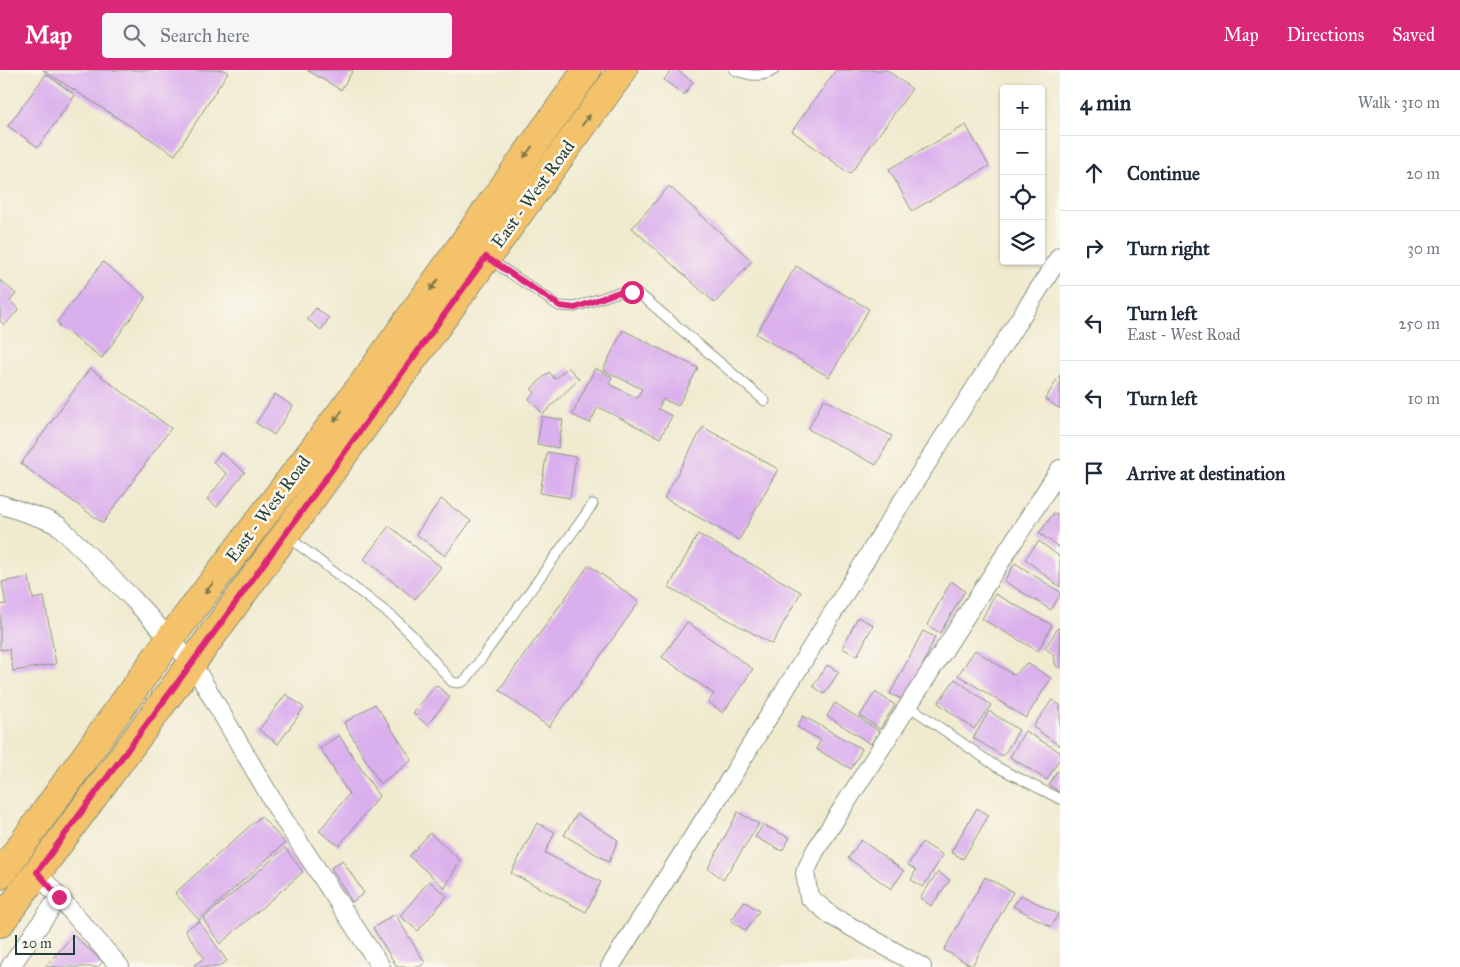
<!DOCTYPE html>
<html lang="en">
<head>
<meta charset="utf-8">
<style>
	body { margin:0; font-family:"IM FELL Great Primer",serif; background:#f6f6f7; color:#1f2937 }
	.controls { position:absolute; right:15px; top:15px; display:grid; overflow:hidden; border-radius:5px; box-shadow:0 1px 4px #0004 }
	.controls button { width:45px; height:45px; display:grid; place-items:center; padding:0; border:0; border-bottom:1px solid #e0e1e3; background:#fff; color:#1f2937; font:25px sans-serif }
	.scale { position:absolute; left:15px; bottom:12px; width:60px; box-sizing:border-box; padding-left:5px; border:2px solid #1f3d34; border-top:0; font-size:14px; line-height:18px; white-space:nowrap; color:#1f3d34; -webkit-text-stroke:4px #fbf7ec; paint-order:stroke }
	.stop { position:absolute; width:15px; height:15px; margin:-11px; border:4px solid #db2777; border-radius:50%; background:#fff }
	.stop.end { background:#db2777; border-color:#fff; box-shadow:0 1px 5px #0008 }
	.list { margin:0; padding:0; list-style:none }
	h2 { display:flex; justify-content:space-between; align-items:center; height:65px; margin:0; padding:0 20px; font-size:21px }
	h2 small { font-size:16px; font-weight:400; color:#747a83 }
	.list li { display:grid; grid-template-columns:32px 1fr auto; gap:15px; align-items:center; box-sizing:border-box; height:75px; padding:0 20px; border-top:1px solid #e0e1e3 }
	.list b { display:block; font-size:19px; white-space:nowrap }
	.list p { margin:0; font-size:16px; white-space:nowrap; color:#747a83 }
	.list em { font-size:16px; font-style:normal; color:#747a83 }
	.icon { flex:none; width:28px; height:28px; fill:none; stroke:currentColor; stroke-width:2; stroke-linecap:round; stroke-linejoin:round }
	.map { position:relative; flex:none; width:1060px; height:897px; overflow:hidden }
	header { display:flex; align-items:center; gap:30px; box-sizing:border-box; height:70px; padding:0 25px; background:#db2777; color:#fff }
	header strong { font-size:24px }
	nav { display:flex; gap:28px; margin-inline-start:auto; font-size:18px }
	.search { width:350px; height:45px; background:#f6f6f7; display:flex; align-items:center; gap:12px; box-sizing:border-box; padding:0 18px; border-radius:5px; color:#747a83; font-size:19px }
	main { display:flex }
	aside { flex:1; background:#fff }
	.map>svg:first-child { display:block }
	.building { fill:#daafed }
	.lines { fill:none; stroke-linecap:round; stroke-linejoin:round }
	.lane-casing { stroke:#889482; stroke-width:11 }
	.street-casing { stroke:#889482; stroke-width:20 }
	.primary-casing { stroke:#889482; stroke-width:30 }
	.lane { stroke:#fff; stroke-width:9 }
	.street { stroke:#fff; stroke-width:18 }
	.primary { stroke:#f3c26a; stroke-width:28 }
	.oneway { fill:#7e794c }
	.route { stroke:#db2777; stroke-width:6 }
	.labels { text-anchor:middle; stroke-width:5; stroke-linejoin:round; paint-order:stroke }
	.street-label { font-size:18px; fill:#1f3d34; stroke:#fbf7ec }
</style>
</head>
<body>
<header>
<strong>Map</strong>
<div class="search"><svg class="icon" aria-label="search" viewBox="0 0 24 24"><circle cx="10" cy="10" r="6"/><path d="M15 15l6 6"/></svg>Search here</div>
<nav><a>Map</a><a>Directions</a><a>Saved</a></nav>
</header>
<main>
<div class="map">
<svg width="1060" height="897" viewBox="0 0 1060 897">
	<rect width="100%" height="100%" fill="#fbf7ec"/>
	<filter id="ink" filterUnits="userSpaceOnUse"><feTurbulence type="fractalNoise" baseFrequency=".02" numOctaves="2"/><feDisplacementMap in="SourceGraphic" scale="10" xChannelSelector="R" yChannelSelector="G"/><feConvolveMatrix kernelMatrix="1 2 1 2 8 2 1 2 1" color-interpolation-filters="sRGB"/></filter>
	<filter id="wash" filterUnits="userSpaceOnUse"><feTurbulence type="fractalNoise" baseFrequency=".0096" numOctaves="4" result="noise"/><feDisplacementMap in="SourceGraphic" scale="20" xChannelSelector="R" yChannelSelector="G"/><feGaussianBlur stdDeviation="1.12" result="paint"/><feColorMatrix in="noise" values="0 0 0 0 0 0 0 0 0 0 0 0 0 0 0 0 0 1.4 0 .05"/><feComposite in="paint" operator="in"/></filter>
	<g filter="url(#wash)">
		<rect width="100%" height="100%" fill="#f0eacf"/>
		<g id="blocks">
			<path class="building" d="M43,0H224L228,2L175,85Z
				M307,0H353L341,20Z
				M671,0H677L693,12L684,25L664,10Z
				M836,0H887L912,19L850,104L792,61Z
				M46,4L75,25L38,77L8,56Z
				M966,55L989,96L912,141L889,99Z
				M669,116L752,191L715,233L632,158Z
				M103,192L146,227L102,288L59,256L60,254L57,252Z
				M796,196L869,239L829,307L756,264Z
				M0,210L16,224L10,231L19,239L5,255L0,251Z
				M316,238L329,248L321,260L307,249Z
				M623,260L698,298L678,336L663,329L658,339L672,346L660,368L598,337L590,353L572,345L595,298L612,307L609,314L637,328L642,319L603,300Z
				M568,297L579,309L543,344L529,329L535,322L531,319L549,302L555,309Z
				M90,298L171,358L103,453L21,394Z
				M1060,305V339L1045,329Z
				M275,324L293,336L274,365L256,353Z
				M824,329L892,366L876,395L808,359Z
				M542,346L563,350L558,378L537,374Z
				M703,357L778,399L739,470L664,428Z
				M547,382L576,387L570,428L540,423Z
				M221,383L245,402L217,437L207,429L227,404L213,392Z
				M441,429L471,451L445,486L416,464Z
				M1054,443L1060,447V478L1039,463Z
				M389,456L441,497L415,529L364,489Z
				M698,464L801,522L772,574L669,517Z
				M1039,471L1060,487V517L1025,489Z
				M1015,493L1060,522V525L1051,540L1004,511Z
				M589,495L639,532L549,657L499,620Z
				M29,507L33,529L44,527L56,594L13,601L9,579L0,580V535L6,534L2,512Z
				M951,511L965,521L940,563L927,555Z
				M995,524L1052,555L1038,581L982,549Z
				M858,547L873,555L857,586L842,578Z
				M687,552L753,599L723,643L708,632L714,624L662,587Z
				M1058,558L1060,559V598L1056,596L1053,584L1045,578Z
				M923,561L935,567L907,631L890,624Z
				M975,580L1014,605L1027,593L1051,608L1026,648L958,605Z
				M827,595L839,602L824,624L813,616Z
				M955,609L991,635L974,659L938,633Z
				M436,615L450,627L427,655L413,643Z
				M875,622L895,635L880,659L860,646Z
				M286,624L304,638L278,674L259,660Z
				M1052,630L1060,635V676L1033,657Z
				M835,633L879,661L871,674L827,646Z
				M375,634L412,690L380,714L344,653Z
				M989,641L1019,660L1003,686L973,668Z
				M803,646L862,679L851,699L816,679L821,670L797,657Z
				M1025,661L1060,682V688L1047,710L1010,687Z
				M339,665L379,726L339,776L319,761L349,724L320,678Z
				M1057,701L1060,703L1059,722L1049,715Z
				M977,738L989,745L963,789L951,782Z
				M738,742L759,754L723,810L708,798Z
				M577,744L618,770L609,792L564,765Z
				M261,746L285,773L199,850L175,823Z
				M537,753L555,762L545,783L601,812L586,842L511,803Z
				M763,755L790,768L782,781L755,767Z
				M430,763L460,790L445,818L409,786Z
				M861,770L904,801L891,819L848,788Z
				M922,772L943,785L923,817L911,810L916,800L908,795Z
				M285,778L303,802L220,874L203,849Z
				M342,790L364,823L352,832L331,798Z
				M938,802L950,810L931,836L920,828Z
				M985,807L1013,822L972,896L944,880Z
				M429,811L447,826L418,861L400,846Z
				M1021,825L1058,844L1051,857L1013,836Z
				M744,831L759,841L746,861L731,851Z
				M395,844L425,893L419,897H397L373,858Z
				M199,851L227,891L218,897H196L194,895L204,888L185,860Z
				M73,865L103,892L98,897H45Z"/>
		</g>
	</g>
	<g filter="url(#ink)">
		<use href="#blocks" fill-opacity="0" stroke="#889482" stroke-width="1"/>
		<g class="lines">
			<defs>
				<path id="lane" d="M734,0C747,5 762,9 774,0
					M489,189L559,236L575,237L616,223L632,222L643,227L765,331
					M287,466L393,547L412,565L452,612C459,614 463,613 468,607L593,434
					M909,636L997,697L1060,729"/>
				<path id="street" d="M0,434L47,450L59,456L132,528L192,593L281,745L381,897
					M37,802L120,897
					M10,897L59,827
					M610,897L730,709L889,452L1060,186
					M922,897L832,846L809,827L805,803L815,781L1060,399"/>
				<path id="primary" d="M0,805L169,570L365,311L587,0
					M0,853L192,593L623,0"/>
			</defs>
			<use href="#lane" class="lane-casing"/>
			<use href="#street" class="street-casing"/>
			<use href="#primary" class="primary-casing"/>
			<use href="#lane" class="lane"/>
			<use href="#street" class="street"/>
			<use href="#primary" class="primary"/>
		</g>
		<defs><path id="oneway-solid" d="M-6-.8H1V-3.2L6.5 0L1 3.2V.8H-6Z" transform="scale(1.25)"/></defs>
		<g class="oneway">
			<use href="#oneway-solid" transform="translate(586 50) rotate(-54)"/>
			<use href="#oneway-solid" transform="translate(528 82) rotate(126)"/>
			<use href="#oneway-solid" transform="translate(434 215) rotate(126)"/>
			<use href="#oneway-solid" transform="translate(338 346) rotate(127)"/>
			<use href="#oneway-solid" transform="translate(209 518) rotate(127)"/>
		</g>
	</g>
	<g class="lines" filter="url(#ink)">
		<path class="route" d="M59,827L37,802L192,593L486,187L560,236L575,238L616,223L632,222"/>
	</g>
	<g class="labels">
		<g class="street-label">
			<text transform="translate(533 124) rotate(-54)" y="6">East - West Road</text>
			<text transform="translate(268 439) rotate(-53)" y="6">East - West Road</text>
		</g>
	</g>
</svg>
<div class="controls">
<button>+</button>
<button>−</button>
<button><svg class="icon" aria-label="locate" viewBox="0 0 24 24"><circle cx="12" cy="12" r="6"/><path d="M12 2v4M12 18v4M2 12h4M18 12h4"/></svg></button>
<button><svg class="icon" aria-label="layers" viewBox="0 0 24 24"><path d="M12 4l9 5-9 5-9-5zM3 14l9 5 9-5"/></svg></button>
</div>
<div class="scale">20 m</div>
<div class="stop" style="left:632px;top:222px"></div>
<div class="stop end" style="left:59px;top:827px"></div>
</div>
<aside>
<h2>4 min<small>Walk · 310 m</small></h2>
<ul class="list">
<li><svg class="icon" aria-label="ahead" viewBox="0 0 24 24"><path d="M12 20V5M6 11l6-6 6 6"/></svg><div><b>Continue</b></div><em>20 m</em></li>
<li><svg class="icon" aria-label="right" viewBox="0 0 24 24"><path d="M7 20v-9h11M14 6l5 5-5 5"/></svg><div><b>Turn right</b></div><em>30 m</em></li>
<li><svg class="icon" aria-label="left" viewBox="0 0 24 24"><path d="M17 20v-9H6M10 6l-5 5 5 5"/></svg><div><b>Turn left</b><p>East - West Road</p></div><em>250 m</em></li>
<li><svg class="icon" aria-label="left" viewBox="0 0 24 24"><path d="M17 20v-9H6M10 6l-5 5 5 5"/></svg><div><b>Turn left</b></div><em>10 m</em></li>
<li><svg class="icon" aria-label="arrive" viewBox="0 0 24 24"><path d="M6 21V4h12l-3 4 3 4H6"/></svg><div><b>Arrive at destination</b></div></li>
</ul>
</aside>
</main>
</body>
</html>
